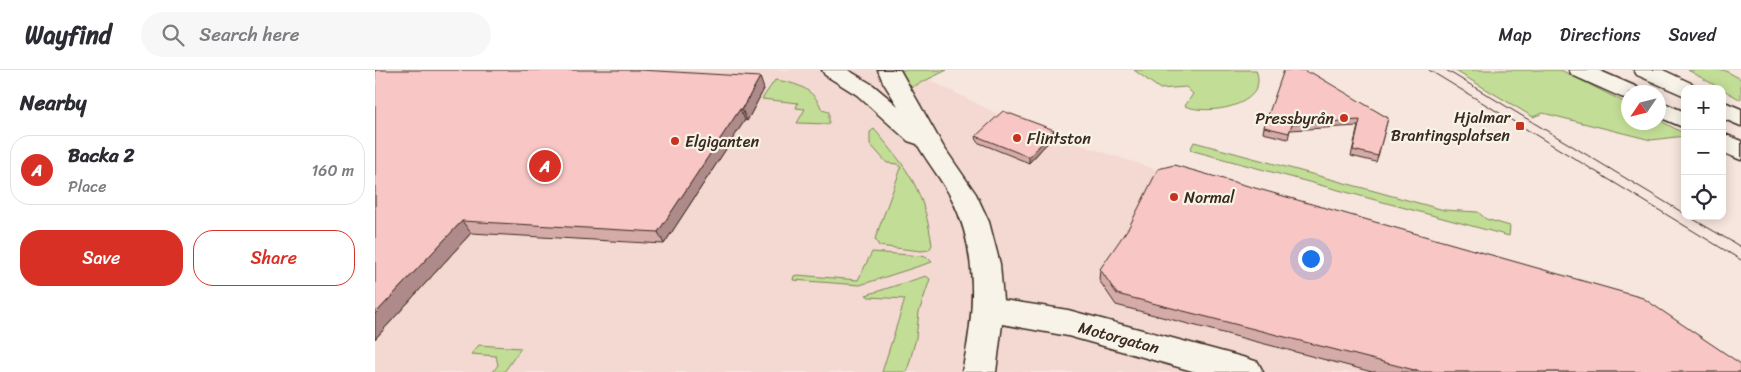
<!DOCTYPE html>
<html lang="en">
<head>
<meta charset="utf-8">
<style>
	body { margin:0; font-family:Sriracha,sans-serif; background:#f7f7f7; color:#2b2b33 }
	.controls { position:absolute; right:15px; top:15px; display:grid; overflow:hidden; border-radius:10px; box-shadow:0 2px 12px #0003 }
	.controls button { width:45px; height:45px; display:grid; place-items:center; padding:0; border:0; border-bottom:1px solid #e1e1e2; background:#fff; color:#2b2b33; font:25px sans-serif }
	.compass { position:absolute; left:1246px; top:15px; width:45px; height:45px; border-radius:50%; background:#fff; box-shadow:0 2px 12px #0003; rotate:235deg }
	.you { position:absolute; left:935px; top:188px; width:18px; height:18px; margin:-12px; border:4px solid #fff; border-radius:50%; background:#1a73e8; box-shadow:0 0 0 8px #1a73e833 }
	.badge { display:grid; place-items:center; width:32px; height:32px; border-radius:50%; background:#d93025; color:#fff; font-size:16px; font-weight:700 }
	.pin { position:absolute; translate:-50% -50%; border:2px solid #fff; box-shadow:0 1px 5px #0006 }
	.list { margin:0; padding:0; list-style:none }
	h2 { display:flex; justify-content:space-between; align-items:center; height:65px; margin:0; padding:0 20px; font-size:21px }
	h2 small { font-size:16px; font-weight:400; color:#7c7c81 }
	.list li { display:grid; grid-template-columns:32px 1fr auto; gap:15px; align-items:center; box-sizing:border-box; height:70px; margin:0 10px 10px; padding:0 10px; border:1px solid #e1e1e2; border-radius:20px }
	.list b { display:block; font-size:19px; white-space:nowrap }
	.list p { margin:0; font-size:16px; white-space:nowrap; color:#7c7c81 }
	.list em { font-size:16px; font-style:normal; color:#7c7c81 }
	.actions { display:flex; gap:10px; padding:15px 20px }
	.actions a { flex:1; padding:11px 0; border:1px solid #d93025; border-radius:20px; text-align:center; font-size:18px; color:#d93025 }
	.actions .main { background:#d93025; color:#fff }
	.icon { flex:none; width:28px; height:28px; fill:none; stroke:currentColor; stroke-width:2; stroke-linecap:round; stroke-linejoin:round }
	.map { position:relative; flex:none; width:1366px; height:302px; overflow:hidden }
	header { display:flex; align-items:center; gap:30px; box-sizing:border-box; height:70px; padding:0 25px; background:#fff; border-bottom:1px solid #e1e1e2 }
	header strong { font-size:24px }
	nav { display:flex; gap:28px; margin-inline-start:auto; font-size:18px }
	.search { width:350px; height:45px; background:#f7f7f7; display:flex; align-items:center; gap:12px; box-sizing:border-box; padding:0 18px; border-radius:28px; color:#7c7c81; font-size:19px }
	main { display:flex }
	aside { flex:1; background:#fff }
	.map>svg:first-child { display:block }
	.built { fill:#f3d9d2 }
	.green { fill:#c2dd95; stroke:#7e845a }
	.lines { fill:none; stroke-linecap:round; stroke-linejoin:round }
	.minor-casing { stroke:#3b2a1e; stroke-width:3 }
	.secondary-casing { stroke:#3b2a1e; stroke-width:3 }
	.minor { fill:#f7f3e8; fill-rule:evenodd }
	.secondary { fill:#f7f3e8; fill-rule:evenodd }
	.tram { stroke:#3b2a1e; stroke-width:1 }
	.wall { fill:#d5aba9; stroke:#3b2a1e }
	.shaded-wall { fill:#ae8b8a; stroke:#3b2a1e }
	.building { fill:#f8c7c5; stroke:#3b2a1e }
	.poi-dot { fill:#c8321e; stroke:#f7f3e8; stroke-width:2 }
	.labels { text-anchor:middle; stroke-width:4.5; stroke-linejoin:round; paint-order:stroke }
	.poi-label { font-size:16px; fill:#3b2a1e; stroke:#f7f3e8; text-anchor:start }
	.street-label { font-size:16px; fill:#3b2a1e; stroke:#f7f3e8 }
</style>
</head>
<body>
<header>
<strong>Wayfind</strong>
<div class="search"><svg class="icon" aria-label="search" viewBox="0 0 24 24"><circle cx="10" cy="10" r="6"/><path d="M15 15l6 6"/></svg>Search here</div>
<nav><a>Map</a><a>Directions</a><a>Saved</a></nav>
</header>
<main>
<aside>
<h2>Nearby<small></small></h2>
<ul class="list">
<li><span class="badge">A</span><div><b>Backa 2</b><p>Place</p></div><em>160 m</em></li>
</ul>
<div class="actions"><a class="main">Save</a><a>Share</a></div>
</aside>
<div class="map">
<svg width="1366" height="302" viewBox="0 0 1366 302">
	<rect width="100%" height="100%" fill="#f7e6de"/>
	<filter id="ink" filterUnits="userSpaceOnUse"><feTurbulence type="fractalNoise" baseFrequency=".02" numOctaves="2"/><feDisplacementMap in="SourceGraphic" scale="10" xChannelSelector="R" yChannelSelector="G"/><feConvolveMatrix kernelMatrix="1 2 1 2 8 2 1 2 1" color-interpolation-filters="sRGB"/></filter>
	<g filter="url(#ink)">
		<path class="built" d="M0,0H535L629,47L679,66L801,106L1348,302H0Z"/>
		<path class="green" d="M526,0H572L533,19L526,8Z
			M759,0H881C895,36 833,46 810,36L818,24L811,17L785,19Z
			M1079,0H1186L1253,34L1254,52H1284V50L1310,64V66L1276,70L1168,43L1158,47Z
			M1313,0H1349L1366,9V30Z
			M400,10C421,13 439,18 447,40L454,42V54L422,53L430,39L421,38L423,33L387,29Z
			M499,59C534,100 549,120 557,175L554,180L546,181L504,176L500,169L526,98L523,94L512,93L495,74V62Z
			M819,72L1069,140L1103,142L1111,149L1135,156L1134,166L815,80Z
			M497,182L547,186L553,188L557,192L485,215L418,210L419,206L422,205L483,210Z
			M551,206L555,209L544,242L541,268L532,302H507L530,229L494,227L491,225Z
			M104,275L146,278L129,302H118L123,295L121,286L96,284Z"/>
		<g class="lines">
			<defs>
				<path id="minor" d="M447,0H473L498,15L523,36L508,12L503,0H525L568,76L601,124L614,152L625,194L628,230L693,240L871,288L883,292L888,302H821L693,266L627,254L621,302H587C600,244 604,184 577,129C567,110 553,93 542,74L533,71L482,25L450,5Z"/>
				<path id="secondary" d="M1194,0H1223L1262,17L1265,22H1254V29L1246,27L1197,5Z
					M1259,0H1288L1318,14L1321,19H1310V26L1262,5Z
					M1284,31L1310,42V58L1284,47Z
					M1347,31L1366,39V56L1347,48Z
					M1347,63L1366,71V90L1347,82Z"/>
			</defs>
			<use href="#minor" class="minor-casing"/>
			<use href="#secondary" class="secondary-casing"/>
			<use href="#minor" class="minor"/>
			<use href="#secondary" class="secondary"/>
			<path class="tram" d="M1054,0L1366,190
				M1071,0L1310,144
				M1313,146L1366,177"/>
		</g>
		<path class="wall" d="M0,0L389,19L372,51L370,50L289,174L96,163L0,269Z
			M931,3L1013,48L1003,86L1001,92L976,86L983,56L915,60L913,69L888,63L889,57Z
			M679,60V66L654,93L602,72L601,66Z
			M725,199L1366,302H997L741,235L724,210Z"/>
		<path class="shaded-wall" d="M385,7L389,19L372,51L367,39Z
			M365,39L370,50L289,174L283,162Z
			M679,60V66L654,93V87Z
			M87,151L96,163L0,269V244Z"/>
		<path class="building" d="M0,0H266L385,7L367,39H365L283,162L87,151L0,244Z
			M909,0H931V3H937L1013,48L1003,86L978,80L985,50L917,54L914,63L889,57Z
			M628,41L679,60L654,87L601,66Z
			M799,95L1268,228L1366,294V302H1047L742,224L725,199L754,157L783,99Z"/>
	</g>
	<g class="poi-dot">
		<circle cx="969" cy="48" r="5"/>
		<rect x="1140" y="51" width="10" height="10" rx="2.5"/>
		<circle cx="642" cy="68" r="5"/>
		<circle cx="300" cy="71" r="5"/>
		<circle cx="799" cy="127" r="5"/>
	</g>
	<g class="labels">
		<g class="poi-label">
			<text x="1135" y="53" text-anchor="end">Hjalmar<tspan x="1135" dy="18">Brantingsplatsen</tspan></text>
			<text x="959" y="54" text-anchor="end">Pressbyrån</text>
			<text x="652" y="74">Flintston</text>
			<text x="310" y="77">Elgiganten</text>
			<text x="809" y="133">Normal</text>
		</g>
		<g class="street-label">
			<text transform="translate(744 267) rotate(15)" y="6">Motorgatan</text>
		</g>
	</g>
</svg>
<div class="controls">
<button>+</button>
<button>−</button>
<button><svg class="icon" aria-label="locate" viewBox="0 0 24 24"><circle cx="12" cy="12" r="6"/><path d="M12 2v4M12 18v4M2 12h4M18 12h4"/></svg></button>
</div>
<svg class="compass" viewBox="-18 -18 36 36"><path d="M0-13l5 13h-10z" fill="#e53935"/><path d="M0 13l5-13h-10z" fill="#7c7c81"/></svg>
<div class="you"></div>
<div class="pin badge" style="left:170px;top:96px">A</div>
</div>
</main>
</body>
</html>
